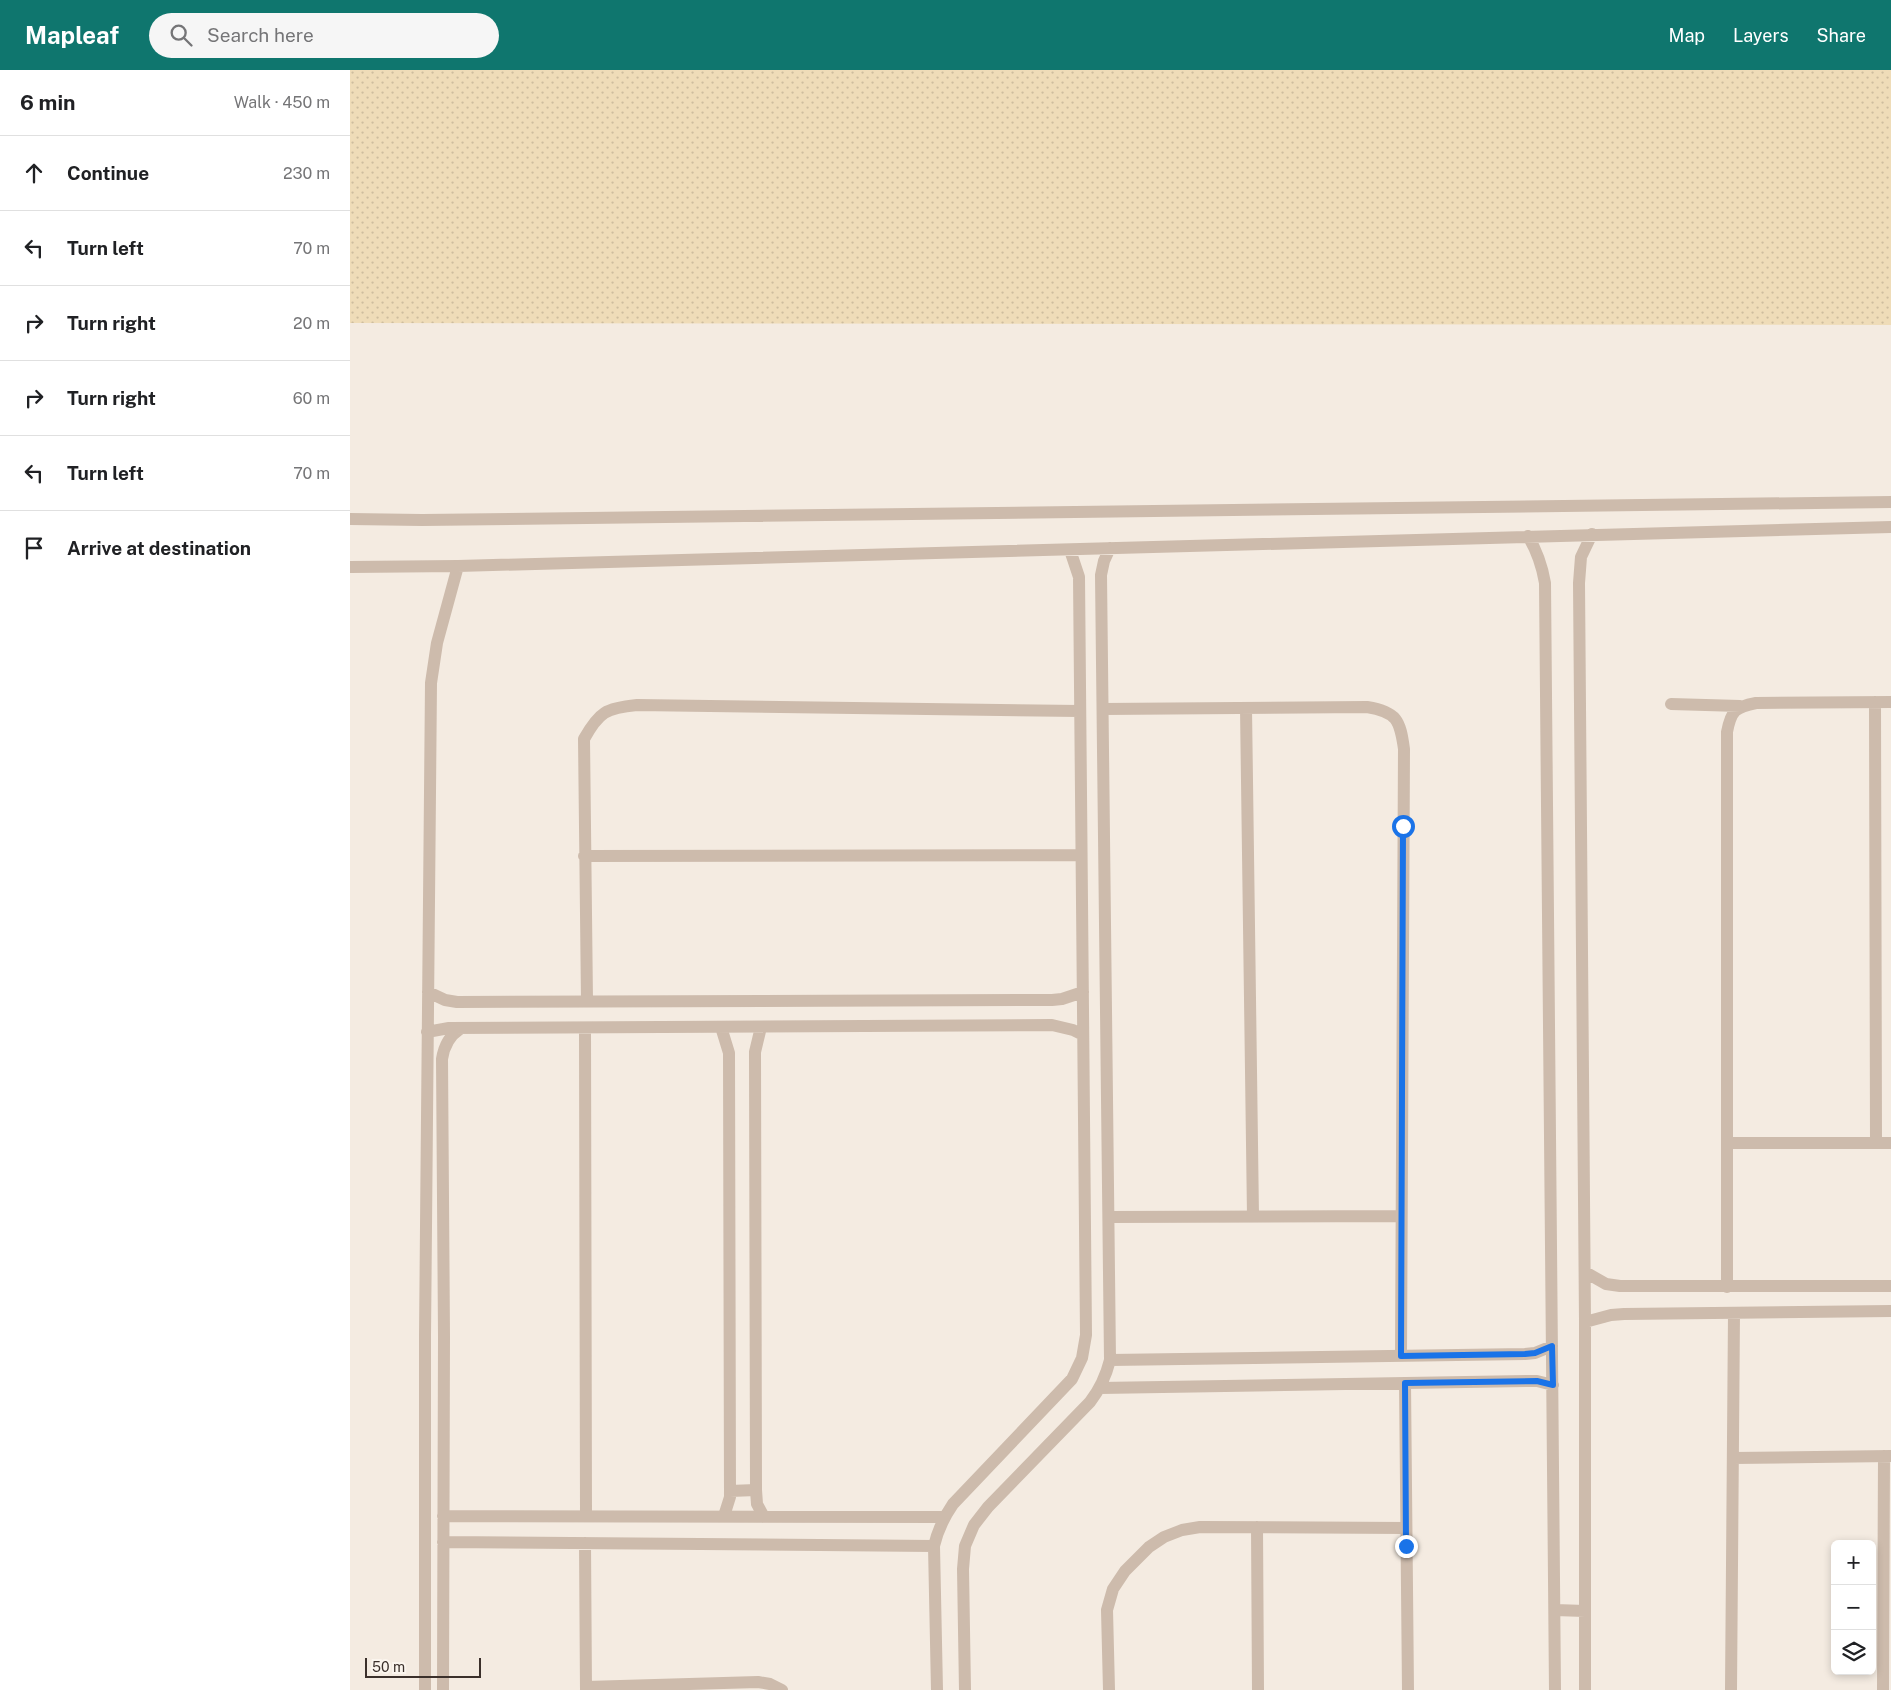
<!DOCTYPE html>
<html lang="en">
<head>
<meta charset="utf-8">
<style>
	body { margin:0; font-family:"Public Sans",sans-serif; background:#f6f6f6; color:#202124 }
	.controls { position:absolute; right:15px; bottom:15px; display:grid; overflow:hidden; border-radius:8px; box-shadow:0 2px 8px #0003 }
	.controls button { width:45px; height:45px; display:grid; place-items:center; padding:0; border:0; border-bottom:1px solid #e0e0e0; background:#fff; color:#202124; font:25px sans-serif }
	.scale { position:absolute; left:15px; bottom:12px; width:116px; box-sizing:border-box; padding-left:5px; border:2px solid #3b302b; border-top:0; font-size:14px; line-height:18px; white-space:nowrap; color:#3b302b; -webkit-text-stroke:4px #fbf5ee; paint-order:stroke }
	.stop { position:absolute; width:15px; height:15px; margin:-11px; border:4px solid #1a73e8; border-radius:50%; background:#fff }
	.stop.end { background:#1a73e8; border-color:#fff; box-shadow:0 1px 5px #0008 }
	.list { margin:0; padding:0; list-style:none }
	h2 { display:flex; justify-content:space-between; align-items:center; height:65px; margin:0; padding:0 20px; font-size:21px }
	h2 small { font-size:16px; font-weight:400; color:#757577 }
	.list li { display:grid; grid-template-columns:32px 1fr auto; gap:15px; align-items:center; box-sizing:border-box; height:75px; padding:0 20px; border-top:1px solid #e0e0e0 }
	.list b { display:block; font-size:19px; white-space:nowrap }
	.list em { font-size:16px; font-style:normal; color:#757577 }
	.icon { flex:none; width:28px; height:28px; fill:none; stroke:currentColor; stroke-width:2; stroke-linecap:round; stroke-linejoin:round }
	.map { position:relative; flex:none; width:1541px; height:1620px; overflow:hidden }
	header { display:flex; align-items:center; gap:30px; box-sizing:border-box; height:70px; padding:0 25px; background:#0f766e; color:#fff }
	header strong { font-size:24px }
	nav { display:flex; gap:28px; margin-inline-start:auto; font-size:18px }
	.search { width:350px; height:45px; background:#f6f6f6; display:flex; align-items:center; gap:12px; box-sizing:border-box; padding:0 18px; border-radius:28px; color:#757577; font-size:19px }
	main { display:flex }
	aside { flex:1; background:#fff }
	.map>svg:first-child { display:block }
	.sand { fill:url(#sand-dots) }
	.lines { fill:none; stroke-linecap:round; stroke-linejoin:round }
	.minor { stroke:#cdbbac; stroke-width:12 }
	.route { stroke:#1a73e8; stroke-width:6 }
</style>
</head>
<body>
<header>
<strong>Mapleaf</strong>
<div class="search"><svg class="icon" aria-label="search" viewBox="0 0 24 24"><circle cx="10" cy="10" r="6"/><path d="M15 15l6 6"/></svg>Search here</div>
<nav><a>Map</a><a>Layers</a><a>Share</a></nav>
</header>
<main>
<aside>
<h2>6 min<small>Walk · 450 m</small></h2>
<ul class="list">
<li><svg class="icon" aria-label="ahead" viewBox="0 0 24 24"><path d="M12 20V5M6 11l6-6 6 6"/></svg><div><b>Continue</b></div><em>230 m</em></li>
<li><svg class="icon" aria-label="left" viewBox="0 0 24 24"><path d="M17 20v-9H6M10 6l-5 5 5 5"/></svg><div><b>Turn left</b></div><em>70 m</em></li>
<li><svg class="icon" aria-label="right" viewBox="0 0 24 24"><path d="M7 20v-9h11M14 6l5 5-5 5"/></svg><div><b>Turn right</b></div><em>20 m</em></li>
<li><svg class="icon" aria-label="right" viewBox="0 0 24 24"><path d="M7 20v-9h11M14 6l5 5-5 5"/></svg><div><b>Turn right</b></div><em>60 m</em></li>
<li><svg class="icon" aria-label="left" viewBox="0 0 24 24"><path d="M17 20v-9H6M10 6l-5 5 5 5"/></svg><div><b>Turn left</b></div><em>70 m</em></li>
<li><svg class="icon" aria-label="arrive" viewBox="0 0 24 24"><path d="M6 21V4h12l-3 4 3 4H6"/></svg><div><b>Arrive at destination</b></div></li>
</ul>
</aside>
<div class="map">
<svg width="1541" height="1620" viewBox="0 0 1541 1620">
	<defs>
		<pattern id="sand-dots" width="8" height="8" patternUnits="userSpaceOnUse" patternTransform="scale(1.25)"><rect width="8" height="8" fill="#efdcb8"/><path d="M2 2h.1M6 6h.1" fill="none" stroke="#cebd9e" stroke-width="1.8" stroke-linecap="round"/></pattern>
	</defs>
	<rect width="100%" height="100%" fill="#f4ebe1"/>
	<path class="sand" d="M0,0H1541V255L0,253Z"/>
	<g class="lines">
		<path class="minor" d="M0,449L72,450L1541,432
			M1178,466C1187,481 1192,495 1195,513L1205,1620
			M0,497L108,496L1541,457
			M1525,632L1526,1073
			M1321,634L1390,636
			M896,638L903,1146
			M753,639L1017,637C1047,642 1050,650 1054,679L1051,1286
			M234,786L731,785
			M78,922L95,930L107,932L702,930L712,929L733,922
			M237,931L234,669C249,642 256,638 287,635L730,641
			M371,957L379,983L380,1427L374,1446
			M411,957L405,982L406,1420L407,1434L414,1447
			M235,958L236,1446
			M77,962L99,958L702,955L723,960L733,965
			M1377,1073H1541
			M759,1147L1051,1146
			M1235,1202L1256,1214L1270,1216H1541
			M1377,1217V662C1381,641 1385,637 1406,633L1541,632
			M1235,1252L1261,1245L1274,1244L1541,1241
			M760,1290L1175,1284L1185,1283L1202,1276
			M1055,1313L1058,1620
			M750,1318L1178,1311H1187L1203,1315
			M1383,1388L1541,1386
			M380,1421L406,1420
			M93,1446L594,1447
			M907,1457L908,1620
			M93,1472L584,1476
			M235,1473L236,1620
			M1205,1540L1235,1541
			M236,1617L408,1612L420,1614L432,1620
			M75,1620V1266L81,613L87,573L108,496
			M93,1620L94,1266L92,989C94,976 99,966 110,959
			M587,1620L584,1476C588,1459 594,1447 603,1434L722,1309L732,1288L736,1265L729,507L720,480
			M615,1620L613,1499L615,1476L624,1455L638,1437L740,1332C750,1319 756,1306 760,1290L751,505L754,491L760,478
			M759,1620L757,1540L763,1519L775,1501L799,1477L814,1467L832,1460L850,1457L1056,1458
			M1235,1620V1252L1229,513L1231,487L1242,464
			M1381,1620L1384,1243
			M1533,1620L1534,1386"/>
	</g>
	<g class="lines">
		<path class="route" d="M1053,756L1051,1286L1175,1284L1185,1283L1202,1276L1203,1315L1187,1311L1055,1313L1056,1476"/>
	</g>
</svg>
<div class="controls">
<button>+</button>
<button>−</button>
<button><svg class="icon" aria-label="layers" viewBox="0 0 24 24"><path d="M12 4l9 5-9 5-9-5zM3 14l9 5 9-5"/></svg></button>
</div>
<div class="scale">50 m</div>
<div class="stop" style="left:1053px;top:756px"></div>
<div class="stop end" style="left:1056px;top:1476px"></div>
</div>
</main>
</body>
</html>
